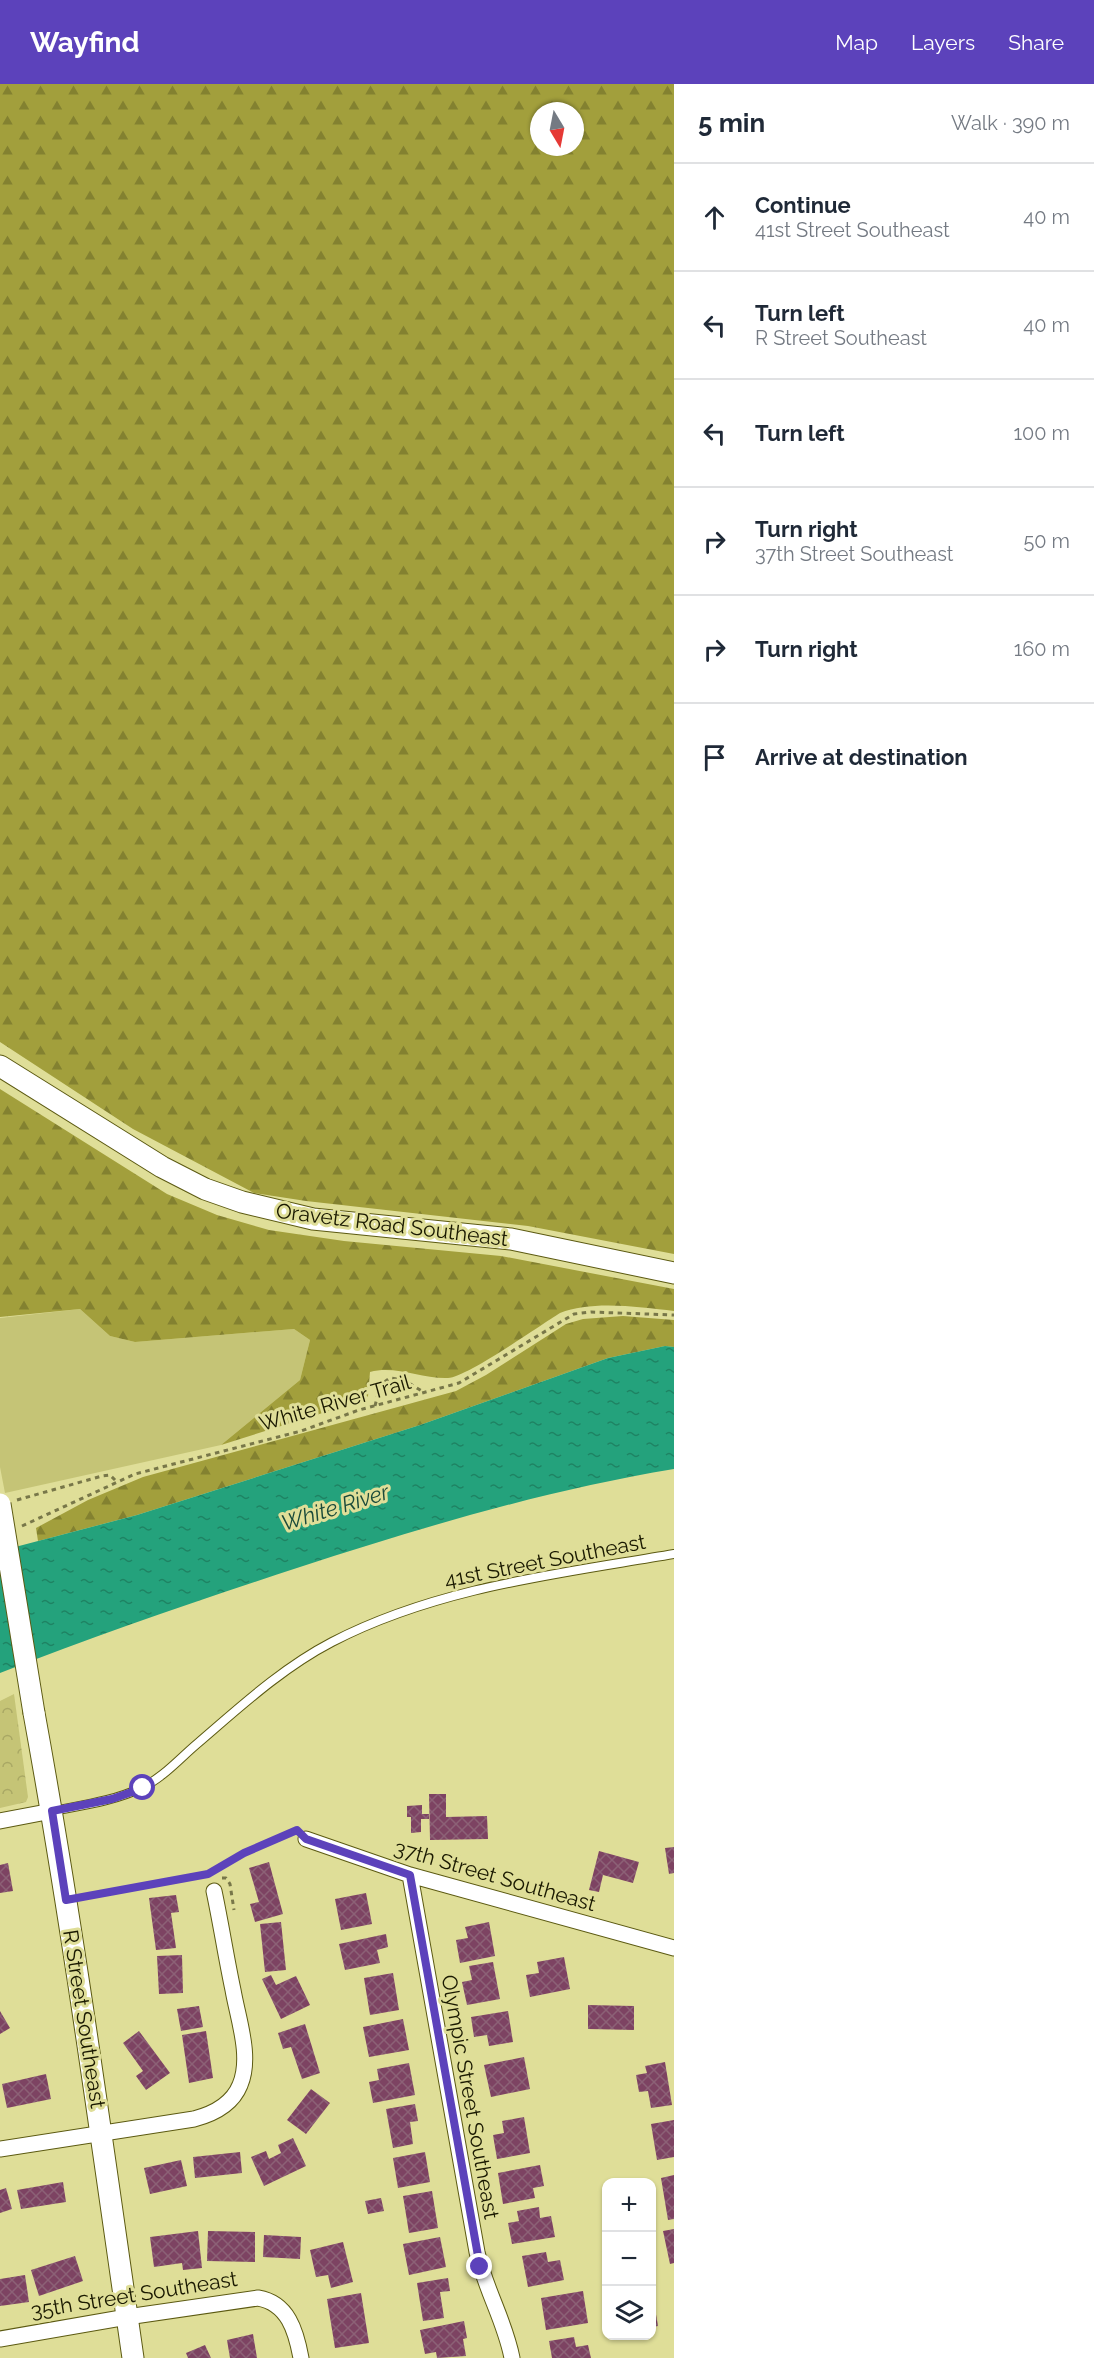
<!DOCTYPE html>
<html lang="en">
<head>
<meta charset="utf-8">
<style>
	body { margin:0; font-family:Raleway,sans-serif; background:#f6f6f7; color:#1f2937 }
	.controls { position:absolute; right:18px; bottom:18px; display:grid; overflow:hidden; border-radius:12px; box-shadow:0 2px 4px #0004 }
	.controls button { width:54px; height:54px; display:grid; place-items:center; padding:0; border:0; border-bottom:2px solid #e0e1e3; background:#fff; color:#1f2937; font:30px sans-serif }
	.compass { position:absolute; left:530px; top:18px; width:54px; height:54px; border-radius:50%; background:#fff; box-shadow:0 2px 4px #0004; rotate:170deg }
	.stop { position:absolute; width:18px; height:18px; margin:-14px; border:4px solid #5c42bb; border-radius:50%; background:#fff }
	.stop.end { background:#5c42bb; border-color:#fff; box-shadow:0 2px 6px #0008 }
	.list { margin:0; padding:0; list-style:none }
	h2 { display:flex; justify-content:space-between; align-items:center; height:78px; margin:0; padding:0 24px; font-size:26px }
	h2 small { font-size:20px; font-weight:400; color:#747a83 }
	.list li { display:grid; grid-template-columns:39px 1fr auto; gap:18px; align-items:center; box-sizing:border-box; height:108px; padding:0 24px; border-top:2px solid #e0e1e3 }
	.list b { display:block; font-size:22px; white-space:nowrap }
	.list p { margin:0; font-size:20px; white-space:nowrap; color:#747a83 }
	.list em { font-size:20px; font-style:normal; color:#747a83 }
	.icon { flex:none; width:33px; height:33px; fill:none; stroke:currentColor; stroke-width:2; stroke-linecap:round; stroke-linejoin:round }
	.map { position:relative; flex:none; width:674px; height:2274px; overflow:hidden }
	header { display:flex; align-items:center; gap:36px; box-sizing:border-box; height:84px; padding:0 30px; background:#5c42bb; color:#fff }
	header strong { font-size:28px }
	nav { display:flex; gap:33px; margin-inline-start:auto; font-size:21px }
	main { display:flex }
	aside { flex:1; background:#fff }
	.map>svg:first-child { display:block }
	.grass { fill:#c5c476 }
	.forest { fill:url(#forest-firs); fill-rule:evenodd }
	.park { fill:url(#park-crowns) }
	.water { fill:url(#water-ripples) }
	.building { fill:url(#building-cross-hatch) }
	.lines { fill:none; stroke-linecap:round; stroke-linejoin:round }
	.lane-casing { stroke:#5c5a12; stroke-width:10 }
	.street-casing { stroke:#5c5a12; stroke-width:17 }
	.secondary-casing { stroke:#5c5a12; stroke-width:23 }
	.path { stroke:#787749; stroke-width:3; stroke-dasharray:4.5 4.5; stroke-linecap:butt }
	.lane { stroke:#fff; stroke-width:8 }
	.street { stroke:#fff; stroke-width:15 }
	.secondary { stroke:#fff; stroke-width:21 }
	.secondary-bridge-casing { stroke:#5c5a12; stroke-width:23; stroke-linecap:butt }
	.secondary-bridge { stroke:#fff; stroke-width:21 }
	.route { stroke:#5c42bb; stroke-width:8 }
	.labels { text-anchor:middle; stroke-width:6; stroke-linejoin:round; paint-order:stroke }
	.street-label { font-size:21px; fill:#1a1900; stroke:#dfde98 }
	.water-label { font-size:22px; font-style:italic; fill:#1a4a3a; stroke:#dfde98 }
</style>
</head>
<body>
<header>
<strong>Wayfind</strong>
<nav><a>Map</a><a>Layers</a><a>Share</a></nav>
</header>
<main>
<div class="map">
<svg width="674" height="2274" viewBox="0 0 674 2274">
	<defs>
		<pattern id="forest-firs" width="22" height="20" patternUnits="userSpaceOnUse" patternTransform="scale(1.5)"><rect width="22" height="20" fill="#a29f3c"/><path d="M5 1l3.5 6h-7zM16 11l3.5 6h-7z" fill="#838130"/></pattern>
		<pattern id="park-crowns" width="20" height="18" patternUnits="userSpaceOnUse" patternTransform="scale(1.5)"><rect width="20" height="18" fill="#c5c476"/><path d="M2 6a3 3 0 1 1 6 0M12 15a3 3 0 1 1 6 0" fill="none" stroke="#a9a864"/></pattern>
		<pattern id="water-ripples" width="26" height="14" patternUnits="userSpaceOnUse" patternTransform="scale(1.5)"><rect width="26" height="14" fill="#24a27c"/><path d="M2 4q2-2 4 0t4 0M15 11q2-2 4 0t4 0" fill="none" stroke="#1e8363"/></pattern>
		<pattern id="building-cross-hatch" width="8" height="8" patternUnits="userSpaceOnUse" patternTransform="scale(1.5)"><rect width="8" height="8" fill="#7d4362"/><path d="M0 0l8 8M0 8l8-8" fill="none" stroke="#8c6176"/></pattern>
	</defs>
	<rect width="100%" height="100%" fill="#dfde98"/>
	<path class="grass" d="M80,1225L110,1252L135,1258L294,1245L310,1256L300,1296L221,1361L5,1409L0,1383V1234Z"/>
	<path class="forest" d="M0,0H674V1170L528,1142L306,1117L254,1109L133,1045L0,958ZM539,27H575V63H539Z
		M0,1005L167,1110L217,1131L269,1146L344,1157L501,1172L674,1205V1227C640,1223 592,1216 560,1229C539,1242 467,1293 448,1294C421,1295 396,1281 370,1288L368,1312L364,1316L221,1361L300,1296L310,1256L294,1245L135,1258L110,1252L80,1225L0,1233Z
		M623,1232L674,1236V1263L665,1262L608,1274L420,1341L137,1431L38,1457L36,1444L88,1416L143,1393L456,1307L486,1291L566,1240L583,1235Z"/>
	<path class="park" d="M14,1610L28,1713L26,1718L0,1724V1617Z"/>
	<path class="water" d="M665,1262L674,1263V1385C547,1406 423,1443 300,1483C199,1516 99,1550 0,1589V1467L137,1431L420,1341L608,1274Z"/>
	<path class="building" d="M429,1710H446V1733L487,1732L488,1755L430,1756Z
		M422,1721V1730H429V1735H421V1748L411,1749V1733H407V1722Z
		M674,1763V1789L669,1790L665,1764Z
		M599,1767L639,1778L633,1799L603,1791L599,1808L589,1806Z
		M269,1778L283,1830L255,1838L250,1820L259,1818L249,1784Z
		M8,1779L13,1807L0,1809V1781Z
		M366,1809L372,1840L341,1846L335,1815Z
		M176,1811L179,1828L171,1829L176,1864L156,1866L149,1814Z
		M281,1838L286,1886L265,1888L260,1840Z
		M489,1838L495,1872L460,1879L456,1856L468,1854L465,1843Z
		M386,1850L388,1863L377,1866L380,1879L345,1886L339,1860Z
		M182,1871L183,1909L159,1910L157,1872Z
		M564,1873L570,1905L530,1913L526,1891L539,1889L537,1878Z
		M493,1878L500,1915L467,1921L462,1898L472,1896L469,1882Z
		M393,1889L399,1926L370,1931L364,1894Z
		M271,1891L276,1901L296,1892L310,1921L281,1935L262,1895Z
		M588,1921L634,1922V1946L588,1945Z
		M199,1922L203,1943L181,1947L177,1925Z
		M0,1927L10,1944L0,1950Z
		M508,1927L513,1958L489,1962L487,1951L474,1953L471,1933Z
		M403,1935L409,1966L369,1973L363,1943Z
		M305,1940L320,1989L302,1995L291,1963L283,1965L278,1949Z
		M139,1947L170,1989L146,2006L136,1992L143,1987L123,1959Z
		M206,1947L213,1994L189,1999L182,1951Z
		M524,1973L530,2005L491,2013L484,1981Z
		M665,1978L672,2021L651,2024L648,2007L639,2008L636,1991L647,1989L645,1982Z
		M409,1979L415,2011L373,2019L369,1998L379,1996L377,1985Z
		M46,1990L51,2015L7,2024L2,2000Z
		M311,2005L330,2019L306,2050L287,2036Z
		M415,2020L418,2037L410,2038L413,2060L393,2064L386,2025Z
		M524,2033L530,2069L497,2075L493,2051L504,2049L502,2037Z
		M674,2036V2073L657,2076L651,2040Z
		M293,2054L306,2082L264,2102L251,2073L266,2067L269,2075L281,2069L278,2061Z
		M240,2068L242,2089L195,2094L193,2073Z
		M425,2068L430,2098L398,2104L393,2074Z
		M181,2076L187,2102L150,2110L144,2084Z
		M540,2081L544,2102L533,2104L535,2114L503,2120L498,2089Z
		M674,2091V2135L668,2136L661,2094Z
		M63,2098L66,2118L21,2125L17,2106Z
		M6,2104L12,2125L0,2129V2106Z
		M432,2107L438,2144L409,2149L403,2112Z
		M381,2114L384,2127L368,2130L365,2117Z
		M539,2123L540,2134L551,2132L555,2153L512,2160L508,2139L519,2137L517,2127Z
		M674,2145V2179L670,2180L663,2147Z
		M198,2147L202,2184L183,2186L182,2179L154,2183L150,2153Z
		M208,2147L255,2148V2178L207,2177Z
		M264,2151L301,2153L300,2175L263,2173Z
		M440,2153L446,2183L409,2191L403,2160Z
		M343,2158L353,2198L331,2204L328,2191L316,2193L310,2166Z
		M546,2168L548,2178L560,2176L564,2196L528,2203L522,2172Z
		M75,2172L83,2197L39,2212L31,2186Z
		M25,2191L29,2218L0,2222V2195Z
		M448,2194L450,2207L440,2208L444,2234L423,2237L417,2199Z
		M583,2207L588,2239L546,2246L541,2214Z
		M361,2209L369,2259L335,2264L327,2215Z
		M653,2213L658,2242L652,2243V2214Z
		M464,2237L467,2254L463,2255L466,2272L437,2274L436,2268L425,2270L420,2246Z
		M253,2250L257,2274H230L227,2256Z
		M574,2253L576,2263L588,2261L591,2274H552L549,2257Z
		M205,2261L211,2274H188L186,2269Z"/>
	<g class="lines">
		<defs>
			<path id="lane" d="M53,1727C83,1721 114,1717 141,1704C163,1694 180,1674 198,1659C240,1623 282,1584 332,1558C438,1503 558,1490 674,1470"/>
			<path id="street" d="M0,1737L52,1727
				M306,1755L410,1791L674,1864
				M410,1791L477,2168C485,2205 505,2237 512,2274
				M0,2065L194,2035C213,2030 232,2021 240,2001C252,1973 238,1935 233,1906C226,1873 221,1840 214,1807
				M0,2255L127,2233L258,2214C288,2219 296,2247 301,2274"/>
			<path id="secondary" d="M0,982L162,1083L205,1105L242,1118L313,1135L511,1155L674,1189
				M34,1629C73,1843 102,2059 133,2274"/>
		</defs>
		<use href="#lane" class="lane-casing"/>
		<use href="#street" class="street-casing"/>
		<use href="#secondary" class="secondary-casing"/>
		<path class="path" d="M375,1322L380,1301L390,1294L404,1296L425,1309
			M17,1416L102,1392L110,1391L117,1398
			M22,1442L135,1390L301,1347L359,1326L459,1299L574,1230L591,1228L674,1231
			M222,1794H226L230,1800L234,1826
			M84,1813L208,1790L244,1769L294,1747"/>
		<use href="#lane" class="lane"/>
		<use href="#street" class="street"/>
		<use href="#secondary" class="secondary"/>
		<defs>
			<path id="secondary-bridge" d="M0,1420L34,1629"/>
		</defs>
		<use href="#secondary-bridge" class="secondary-bridge-casing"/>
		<use href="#secondary-bridge" class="secondary-bridge"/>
	</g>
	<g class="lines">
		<path class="route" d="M143,1704L112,1715L52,1727L66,1816L208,1790L244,1769L297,1746L306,1755L410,1791L480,2183"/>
	</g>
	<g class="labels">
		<g class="street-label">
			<text transform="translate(392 1141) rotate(7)" y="7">Oravetz Road Southeast</text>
			<text transform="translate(335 1319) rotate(-16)" y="7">White River Trail</text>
			<text transform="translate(545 1477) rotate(-11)" y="7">41st Street Southeast</text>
			<text transform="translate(495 1792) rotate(16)" y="7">37th Street Southeast</text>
			<text transform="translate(84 1935) rotate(81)" y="7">R Street Southeast</text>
			<text transform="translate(470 2013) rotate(80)" y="7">Olympic Street Southeast</text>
			<text transform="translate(134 2211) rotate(-9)" y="7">35th Street Southeast</text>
		</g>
		<g class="water-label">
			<text transform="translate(335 1423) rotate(-17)" y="8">White River</text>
		</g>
	</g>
</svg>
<div class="controls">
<button>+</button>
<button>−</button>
<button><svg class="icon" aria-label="layers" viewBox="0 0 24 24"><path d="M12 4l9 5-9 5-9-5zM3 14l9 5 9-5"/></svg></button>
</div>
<svg class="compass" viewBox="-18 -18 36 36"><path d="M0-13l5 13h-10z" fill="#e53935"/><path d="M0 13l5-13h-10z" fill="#747a83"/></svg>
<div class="stop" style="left:143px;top:1704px"></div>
<div class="stop end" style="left:480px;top:2183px"></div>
</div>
<aside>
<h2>5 min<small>Walk · 390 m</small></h2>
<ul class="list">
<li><svg class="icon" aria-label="ahead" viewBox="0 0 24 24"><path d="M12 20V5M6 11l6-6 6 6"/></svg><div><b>Continue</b><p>41st Street Southeast</p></div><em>40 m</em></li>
<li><svg class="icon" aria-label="left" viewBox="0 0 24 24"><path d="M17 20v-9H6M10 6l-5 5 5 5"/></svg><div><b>Turn left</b><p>R Street Southeast</p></div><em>40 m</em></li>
<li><svg class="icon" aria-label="left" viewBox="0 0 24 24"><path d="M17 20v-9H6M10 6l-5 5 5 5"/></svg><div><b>Turn left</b></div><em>100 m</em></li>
<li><svg class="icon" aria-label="right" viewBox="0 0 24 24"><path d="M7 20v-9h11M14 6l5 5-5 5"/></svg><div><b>Turn right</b><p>37th Street Southeast</p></div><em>50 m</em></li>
<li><svg class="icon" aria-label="right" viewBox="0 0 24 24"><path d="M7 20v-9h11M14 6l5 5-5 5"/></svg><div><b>Turn right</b></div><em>160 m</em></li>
<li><svg class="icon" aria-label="arrive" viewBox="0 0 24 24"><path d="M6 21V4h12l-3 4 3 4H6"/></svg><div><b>Arrive at destination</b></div></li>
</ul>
</aside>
</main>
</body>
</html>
